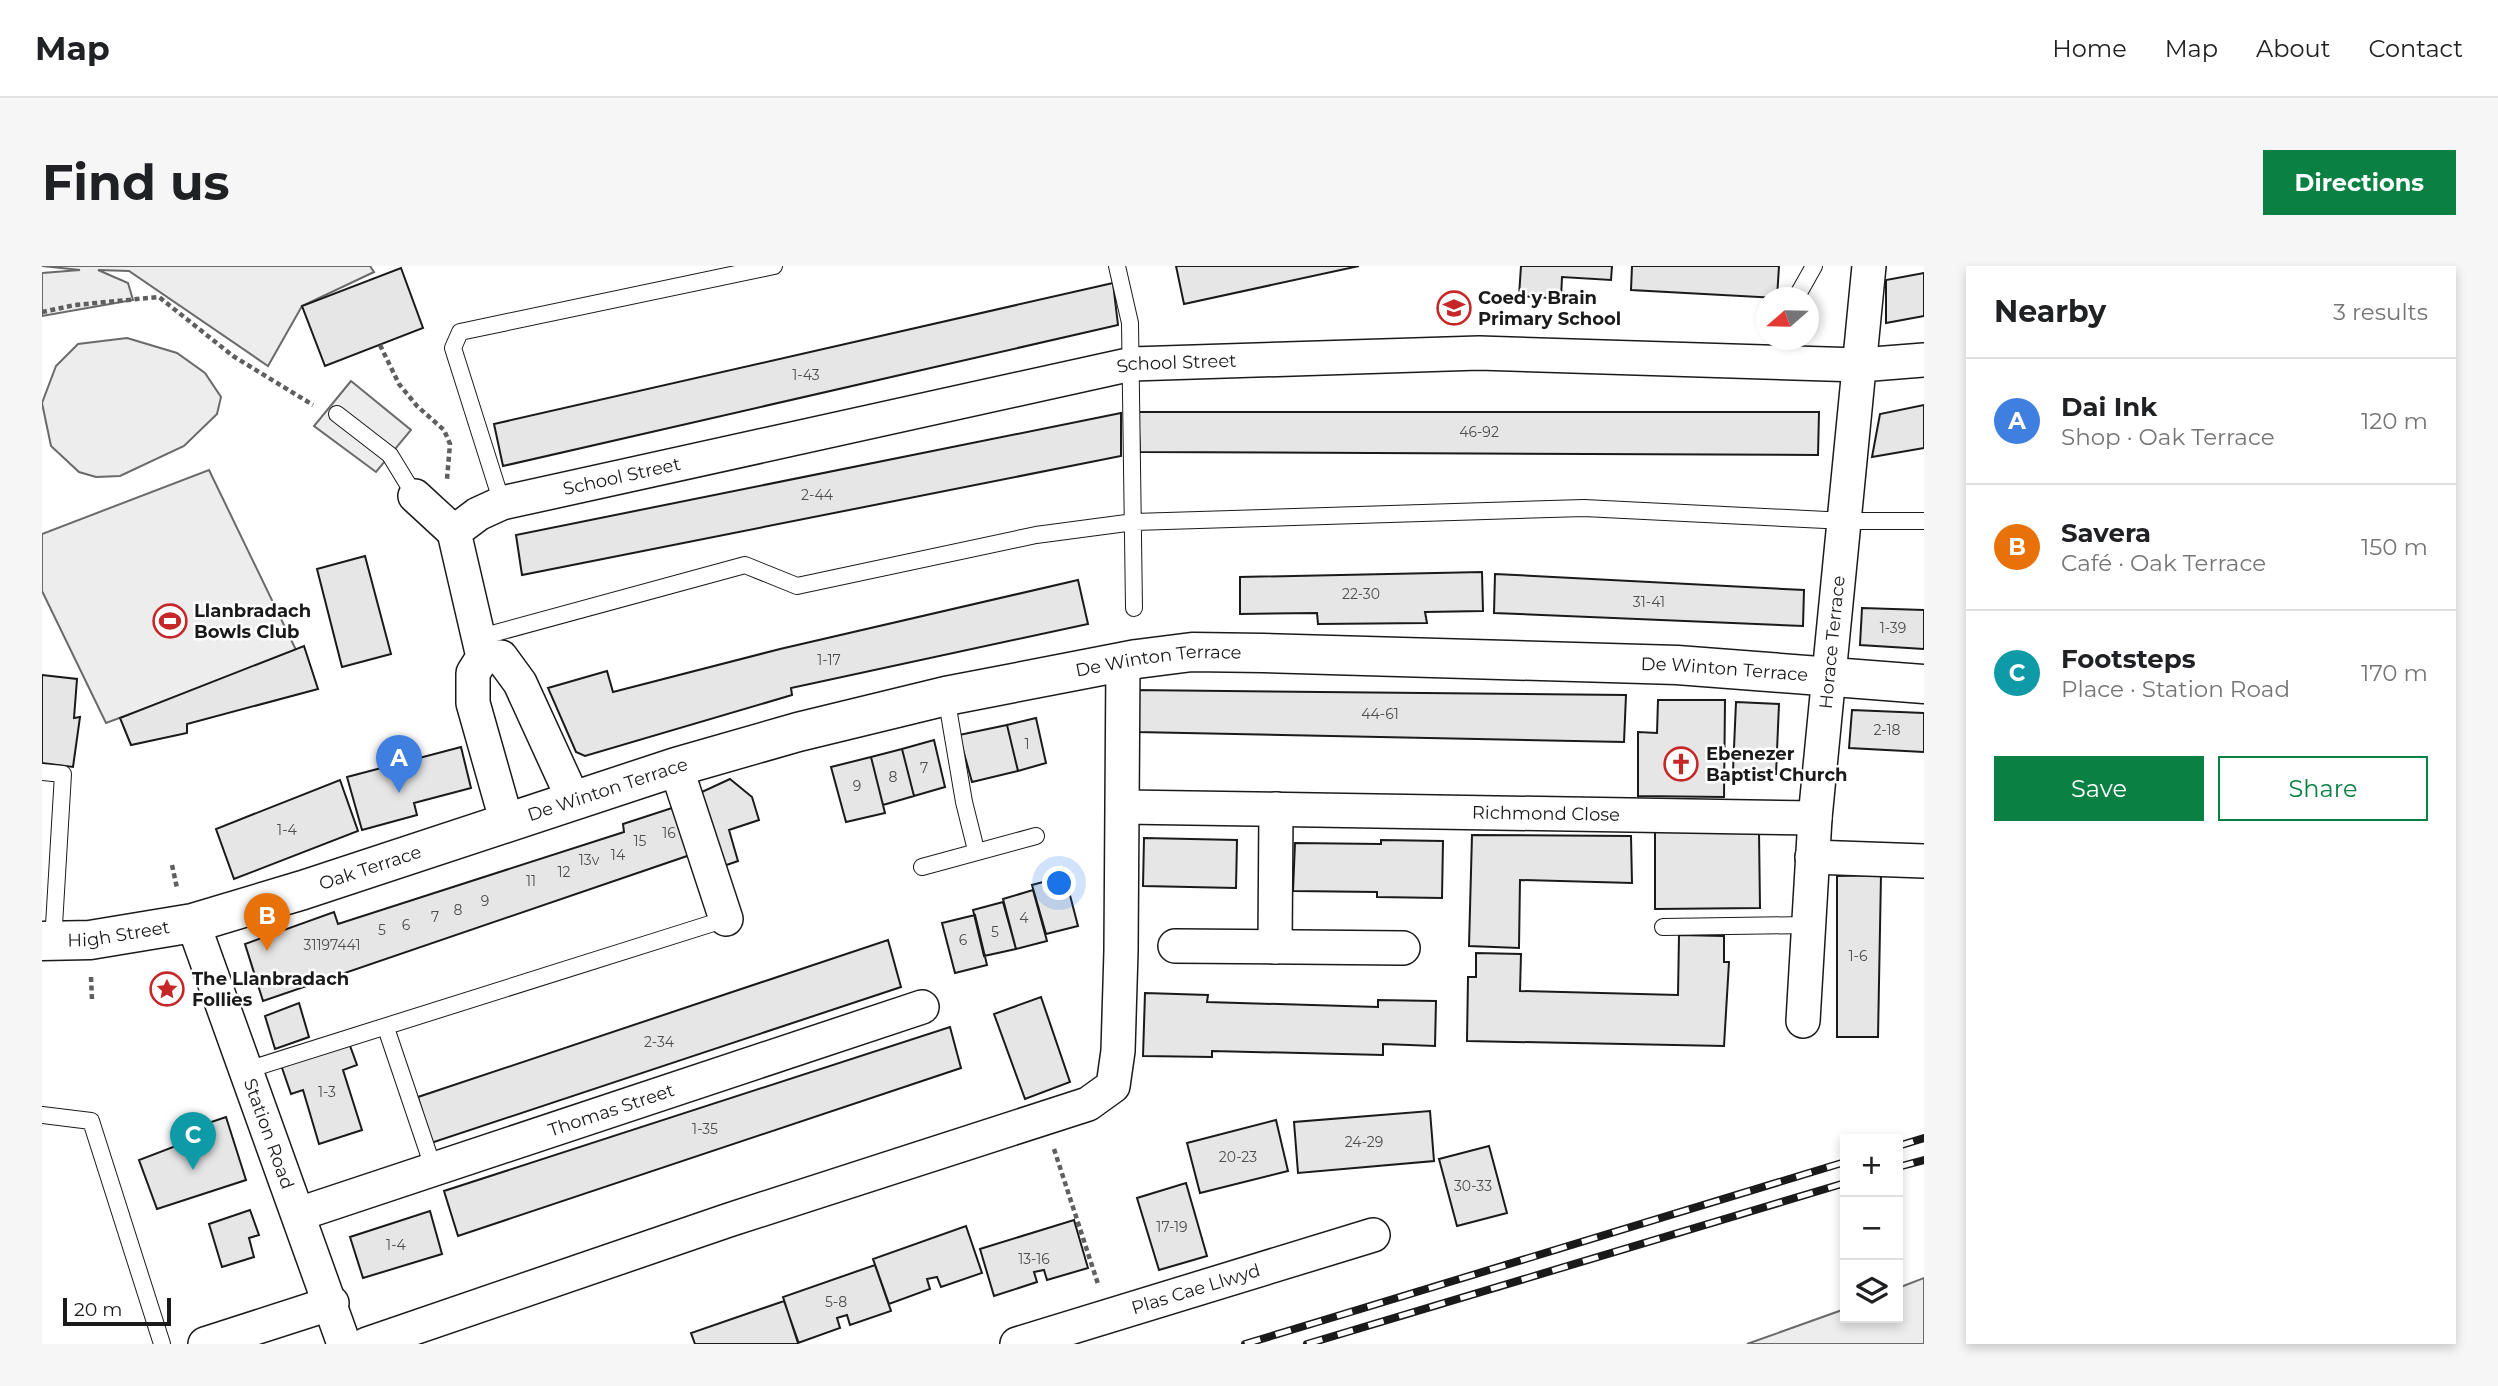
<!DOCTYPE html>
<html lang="en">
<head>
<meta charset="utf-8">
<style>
	body { margin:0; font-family:Montserrat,sans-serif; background:#f6f6f6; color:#202124 }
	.controls { position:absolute; right:21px; bottom:21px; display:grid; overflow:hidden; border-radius:0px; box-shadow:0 4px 10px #0003 }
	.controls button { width:63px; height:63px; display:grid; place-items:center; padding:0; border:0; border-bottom:2px solid #e0e0e0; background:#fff; color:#202124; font:35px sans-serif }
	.compass { position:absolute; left:1714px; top:21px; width:63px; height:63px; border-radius:50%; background:#fff; box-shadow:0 4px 10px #0003; rotate:250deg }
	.scale { position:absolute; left:21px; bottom:18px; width:108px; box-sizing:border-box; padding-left:7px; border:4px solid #1a1a1a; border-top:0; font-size:19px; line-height:24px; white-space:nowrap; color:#1a1a1a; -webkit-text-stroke:5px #fff; paint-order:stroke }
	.you { position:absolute; left:1018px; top:618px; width:24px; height:24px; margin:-18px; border:5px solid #fff; border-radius:50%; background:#1a73e8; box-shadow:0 0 0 10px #1a73e833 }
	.badge { display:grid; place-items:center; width:46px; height:46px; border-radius:50%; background:#0b8043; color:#fff; font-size:23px; font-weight:700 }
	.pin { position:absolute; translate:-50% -58px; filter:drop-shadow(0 2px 4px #0008) }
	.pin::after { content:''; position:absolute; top:37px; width:24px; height:21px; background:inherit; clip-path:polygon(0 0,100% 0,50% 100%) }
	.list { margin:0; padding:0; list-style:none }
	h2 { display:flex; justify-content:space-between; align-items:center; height:91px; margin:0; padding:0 28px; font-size:30px }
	h2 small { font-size:23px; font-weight:400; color:#757577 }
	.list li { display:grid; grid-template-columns:46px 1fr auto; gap:21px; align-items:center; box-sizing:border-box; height:126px; padding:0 28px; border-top:2px solid #e0e0e0 }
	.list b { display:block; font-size:26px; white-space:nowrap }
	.list p { margin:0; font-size:23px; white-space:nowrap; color:#757577 }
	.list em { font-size:23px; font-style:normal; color:#757577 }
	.actions { display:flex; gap:14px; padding:21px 28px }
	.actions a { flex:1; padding:16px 0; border:2px solid #0b8043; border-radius:0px; text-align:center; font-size:24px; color:#0b8043 }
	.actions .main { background:#0b8043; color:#fff }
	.icon { flex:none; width:38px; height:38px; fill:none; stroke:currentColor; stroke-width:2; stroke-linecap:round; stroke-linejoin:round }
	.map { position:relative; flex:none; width:1882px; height:1078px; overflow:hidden; border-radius:0px }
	header { display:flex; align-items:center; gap:42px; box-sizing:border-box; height:98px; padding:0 35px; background:#fff; border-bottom:2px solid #e0e0e0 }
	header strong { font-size:33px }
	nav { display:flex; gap:38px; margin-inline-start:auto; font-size:24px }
	.intro { display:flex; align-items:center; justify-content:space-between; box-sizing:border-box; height:168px; padding:0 42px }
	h1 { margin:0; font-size:49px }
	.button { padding:18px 32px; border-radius:0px; background:#0b8043; color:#fff; font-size:24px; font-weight:700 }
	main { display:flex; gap:42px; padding:0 42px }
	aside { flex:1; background:#fff; border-radius:0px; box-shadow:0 4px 10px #0003 }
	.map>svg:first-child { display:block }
	.built { fill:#ededed; stroke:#6a6a6a; stroke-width:2 }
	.building { fill:#e6e6e6; stroke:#1a1a1a; stroke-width:2 }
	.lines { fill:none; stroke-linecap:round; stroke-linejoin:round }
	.service-casing { stroke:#1a1a1a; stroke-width:18 }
	.minor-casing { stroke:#1a1a1a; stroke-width:36 }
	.tertiary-casing { stroke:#1a1a1a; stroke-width:41 }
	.path { stroke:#5f5f5f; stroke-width:4.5; stroke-dasharray:5 3.5; stroke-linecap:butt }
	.service { stroke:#fff; stroke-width:16 }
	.minor { stroke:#fff; stroke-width:33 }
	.tertiary { stroke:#fff; stroke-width:38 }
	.rail-casing { stroke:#1a1a1a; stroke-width:8 }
	.rail { stroke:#fff; stroke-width:5; stroke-dasharray:16; stroke-linecap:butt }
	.labels { text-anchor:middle; stroke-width:5; stroke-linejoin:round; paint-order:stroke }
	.number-label { font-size:14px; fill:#4d4d4d }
	.poi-label { font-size:18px; font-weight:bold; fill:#1a1a1a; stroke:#fff; text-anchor:start }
	.street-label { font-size:18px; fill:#1a1a1a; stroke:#fff }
</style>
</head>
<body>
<header>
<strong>Map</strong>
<nav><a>Home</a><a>Map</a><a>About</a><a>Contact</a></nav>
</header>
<div class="intro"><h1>Find us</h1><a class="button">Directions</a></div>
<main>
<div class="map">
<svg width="1882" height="1078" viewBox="0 0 1882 1078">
	<rect width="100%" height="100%" fill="#fff"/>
	<path class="built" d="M0,0H328L332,6L260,40L226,100L87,5L56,4L86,17L91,34L0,50V7L38,4Z
		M85,72L135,87L163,107L179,131L175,148L142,180L78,210L54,211L37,206L9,180L0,137L14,100L36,78Z
		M309,115L369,164L334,206L272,160Z
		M167,204L255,386L64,457L0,325V268Z
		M1882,1012V1078H1705L1803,1043V1052H1856V1022Z"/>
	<path class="building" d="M1134,0H1317L1142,38Z
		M1479,0H1570L1569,14L1520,11L1519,33L1477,30Z
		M1590,0H1737L1735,32L1589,24Z
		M359,2L381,62L283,100L260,40Z
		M1882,7V50L1844,57V14Z
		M1071,17L1076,59L461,200L452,158Z
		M1882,139V182L1830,191L1838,148Z
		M1096,146H1777L1776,189L1098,186Z
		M1079,147V190L480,309L474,269Z
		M323,290L349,388L300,401L275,303Z
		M1440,306L1441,345L1383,346L1385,357L1276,358L1275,347L1198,348V311Z
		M1453,308L1762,324L1761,360L1452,347Z
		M1036,314L1046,358L749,422L750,429L543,490L534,486L506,422L565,405L571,426L738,383Z
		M1820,342L1882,344V383L1818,379Z
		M262,380L276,423L145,458V467L89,479L78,452Z
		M0,409L35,413L32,452L38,451L31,501L0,497Z
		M1092,424L1584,429L1582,476L1094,466Z
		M1616,434H1683L1682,531L1596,530V466L1615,467Z
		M1694,436L1737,438L1734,508L1691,505Z
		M1810,444L1882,447V486L1807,482Z
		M994,452L1004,497L976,505L965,459Z
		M965,459L976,505L930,516L917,469Z
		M892,474L903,521L872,530L860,483Z
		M419,481L429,522L372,537L375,549L320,564L305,511Z
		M860,483L872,530L841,539L829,491Z
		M829,491L843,547L804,556L789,501Z
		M688,513L710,531L717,554L687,564L696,595L673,603L651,530Z
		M298,514L316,565L192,613L174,563Z
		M633,541L648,589L221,735L203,678L292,646L296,658L582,566L581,558Z
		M1717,565L1718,642L1613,643V566Z
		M1430,569L1589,570L1590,617L1478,614L1477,682L1427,680Z
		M1102,572L1195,574L1194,622L1101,620Z
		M1339,574L1401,575L1400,632L1335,631V626L1251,625L1253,577L1339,578Z
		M1839,609L1836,771H1795V610Z
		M1023,610L1036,660L1004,668L990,619Z
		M991,624L1005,675L974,683L961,633Z
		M961,636L974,683L942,690L931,644Z
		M933,649L945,699L913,707L900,657Z
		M1637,669L1682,670V696H1687L1682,780L1425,775L1426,711H1434V687L1479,688L1478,725L1636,729Z
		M846,674L859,721L389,877L376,831Z
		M1103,727L1166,729L1165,736L1336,741V734L1394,735L1393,780L1341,778V789L1170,785V791L1101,790Z
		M999,731L1028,816L983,833L952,748Z
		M257,737L267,771L233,783L223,750Z
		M908,761L919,802L416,970L402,925Z
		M307,777L315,799L301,804L320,864L277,878L261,824L249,828L239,799Z
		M1388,845L1392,895L1256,907L1252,856Z
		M184,851L204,914L115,943L97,894L134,880L131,869Z
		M1234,854L1246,905L1158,927L1145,877Z
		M1447,880L1465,947L1415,960L1397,893Z
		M1144,917L1165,990L1117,1004L1095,932Z
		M208,944L217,969L207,972L212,991L180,1001L167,958Z
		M388,945L400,988L321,1012L308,971Z
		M1032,954L1046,1002L1005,1014L1002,1004L992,1006L995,1016L952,1030L938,983Z
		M924,960L940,1007L899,1021L895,1011L885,1013L888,1023L847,1038L831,993Z
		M833,999L849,1045L808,1059L805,1049L795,1052L798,1062L756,1077L741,1031Z
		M742,1035L757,1078H653L649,1067Z"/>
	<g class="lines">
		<defs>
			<path id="service" d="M1075,0L1088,57L1092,342
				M1754,32L1772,0
				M1747,96L1748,74
				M295,148L348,189L373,230
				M460,237L411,82L418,66L732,0
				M435,372L703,299L755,320L994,269L1092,256L1542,242L1804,255H1882
				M904,430L922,536L934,584
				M0,506L21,508L11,676
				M880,601L994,570
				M1621,661L1764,659
				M344,762L392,904
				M205,804L684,653
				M0,849L49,855L120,1078"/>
			<g id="minor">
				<path d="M373,230L412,266"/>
				<path d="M441,391H459L478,417L532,535"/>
				<path d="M634,501L684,653"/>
				<path id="s1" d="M1082,541L1773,552"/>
				<path id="s2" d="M465,557L431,437V407L441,391L412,266L436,248L460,237L1090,98L1437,87L1818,99L1882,94"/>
				<path d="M1770,591L1882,595"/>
				<path id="s3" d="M151,657L302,1078"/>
				<path d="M1133,680L1361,682"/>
				<path d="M1233,681L1234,543"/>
				<path id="s4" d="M1761,755L1773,552L1827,0"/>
				<path id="s5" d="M257,948L880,741"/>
				<path d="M163,1078L290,1037"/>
				<path d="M325,1078L687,954L1046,838L1071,820L1076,785L1079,685L1081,396"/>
				<path id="s6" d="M975,1078L1331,969"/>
			</g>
			<g id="tertiary">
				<path id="s7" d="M0,675L48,674L151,657L261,624L634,501L756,466L904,430L1095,393L1150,386L1221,387L1635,399L1882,418"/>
			</g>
		</defs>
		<use href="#service" class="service-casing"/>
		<use href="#minor" class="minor-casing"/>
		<use href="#tertiary" class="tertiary-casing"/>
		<path class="path" d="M0,46L33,39L117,31L191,90L271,139
			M338,79L357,118L375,140L402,164L408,178L405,213
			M130,599L135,622
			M49,711L50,734
			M1012,883L1056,1018"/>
		<use href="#service" class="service"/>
		<use href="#minor" class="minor"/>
		<use href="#tertiary" class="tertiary"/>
		<defs>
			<path id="rail" d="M1856,880L1882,872
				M1856,901L1882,894
				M1203,1078L1803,896
				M1265,1078L1803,917"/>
		</defs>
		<use href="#rail" class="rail-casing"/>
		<use href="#rail" class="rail"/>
	</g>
	<defs>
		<symbol id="school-ring" viewBox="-11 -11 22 22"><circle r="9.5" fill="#fff" stroke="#c62828" stroke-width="1.5"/><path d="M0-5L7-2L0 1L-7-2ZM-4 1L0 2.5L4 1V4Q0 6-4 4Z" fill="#c62828"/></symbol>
		<symbol id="stadium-ring" viewBox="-11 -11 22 22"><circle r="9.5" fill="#fff" stroke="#c62828" stroke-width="1.5"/><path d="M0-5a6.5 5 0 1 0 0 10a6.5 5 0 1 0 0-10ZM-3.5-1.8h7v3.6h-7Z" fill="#c62828"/></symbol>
		<symbol id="church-ring" viewBox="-11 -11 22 22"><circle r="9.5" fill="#fff" stroke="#c62828" stroke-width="1.5"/><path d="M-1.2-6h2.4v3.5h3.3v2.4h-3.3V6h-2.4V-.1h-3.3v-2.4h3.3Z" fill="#c62828"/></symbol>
		<symbol id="sight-ring" viewBox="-11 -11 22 22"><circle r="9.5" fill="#fff" stroke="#c62828" stroke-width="1.5"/><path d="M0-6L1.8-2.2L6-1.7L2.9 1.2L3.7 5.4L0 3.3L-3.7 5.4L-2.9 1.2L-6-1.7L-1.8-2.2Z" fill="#c62828"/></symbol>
	</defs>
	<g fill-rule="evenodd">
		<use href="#school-ring" x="1393" y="23" width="38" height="38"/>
		<use href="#stadium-ring" x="109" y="336" width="38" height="38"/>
		<use href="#church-ring" x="1620" y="479" width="38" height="38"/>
		<use href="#sight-ring" x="106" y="704" width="38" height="38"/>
	</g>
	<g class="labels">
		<g class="number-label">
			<text x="764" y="114">1-43</text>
			<text x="1437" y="171">46-92</text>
			<text x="775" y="234">2-44</text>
			<text x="1319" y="333">22-30</text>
			<text x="1607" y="341">31-41</text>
			<text x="1851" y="367">1-39</text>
			<text x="787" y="399">1-17</text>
			<text x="1338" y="453">44-61</text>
			<text x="1845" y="469">2-18</text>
			<text x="985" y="483">1</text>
			<text x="882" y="507">7</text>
			<text x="851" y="516">8</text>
			<text x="815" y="525">9</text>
			<text x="245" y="569">1-4</text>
			<text x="627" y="572">16</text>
			<text x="598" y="580">15</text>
			<text x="576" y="594">14</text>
			<text x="547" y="599">13v</text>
			<text x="522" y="611">12</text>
			<text x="489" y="620">11</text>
			<text x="443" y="640">9</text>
			<text x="416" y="649">8</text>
			<text x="393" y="656">7</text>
			<text x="982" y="657">4</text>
			<text x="364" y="664">6</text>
			<text x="340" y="669">5</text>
			<text x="953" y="671">5</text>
			<text x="921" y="679">6</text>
			<text x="290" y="684">31197441</text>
			<text x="1816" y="695">1-6</text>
			<text x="617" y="781">2-34</text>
			<text x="285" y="831">1-3</text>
			<text x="663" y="868">1-35</text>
			<text x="1322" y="881">24-29</text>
			<text x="1196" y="896">20-23</text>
			<text x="1431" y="925">30-33</text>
			<text x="1130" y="966">17-19</text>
			<text x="354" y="984">1-4</text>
			<text x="992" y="998">13-16</text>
			<text x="794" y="1041">5-8</text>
		</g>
		<g class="poi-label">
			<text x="1436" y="38">Coed y Brain<tspan x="1436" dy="21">Primary School</tspan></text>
			<text x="152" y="351">Llanbradach<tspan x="152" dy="21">Bowls Club</tspan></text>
			<text x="1664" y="494">Ebenezer<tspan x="1664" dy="21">Baptist Church</tspan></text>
			<text x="150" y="719">The Llanbradach<tspan x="150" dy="21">Follies</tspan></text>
		</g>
		<g class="street-label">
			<text dy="6" stroke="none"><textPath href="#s2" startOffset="1048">School Street</textPath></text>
			<text dy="6" stroke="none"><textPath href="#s2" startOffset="481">School Street</textPath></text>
			<text dy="6" stroke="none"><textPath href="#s4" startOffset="380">Horace Terrace</textPath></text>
			<text dy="6" stroke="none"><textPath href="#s7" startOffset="1155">De Winton Terrace</textPath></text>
			<text dy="6" stroke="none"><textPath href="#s7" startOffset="1722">De Winton Terrace</textPath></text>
			<text dy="6" stroke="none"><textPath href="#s7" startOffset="588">De Winton Terrace</textPath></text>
			<text dy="6" stroke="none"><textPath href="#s1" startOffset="422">Richmond Close</textPath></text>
			<text dy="6" stroke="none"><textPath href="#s7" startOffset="338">Oak Terrace</textPath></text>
			<text dy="6" stroke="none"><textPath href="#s7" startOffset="77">High Street</textPath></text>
			<text dy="6" stroke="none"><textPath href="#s5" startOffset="329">Thomas Street</textPath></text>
			<text dy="6" stroke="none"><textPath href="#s3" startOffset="224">Station Road</textPath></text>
			<text dy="6" stroke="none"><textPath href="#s6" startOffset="187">Plas Cae Llwyd</textPath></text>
		</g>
	</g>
</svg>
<div class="controls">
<button>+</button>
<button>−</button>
<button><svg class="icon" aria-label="layers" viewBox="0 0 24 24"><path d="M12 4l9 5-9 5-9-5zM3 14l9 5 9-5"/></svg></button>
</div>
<svg class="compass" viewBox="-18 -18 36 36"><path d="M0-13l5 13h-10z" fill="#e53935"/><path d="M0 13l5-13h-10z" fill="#757577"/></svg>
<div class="scale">20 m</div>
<div class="you"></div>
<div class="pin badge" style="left:357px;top:527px;background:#3f7fe0">A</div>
<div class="pin badge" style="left:225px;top:685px;background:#e8710a">B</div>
<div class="pin badge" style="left:151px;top:904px;background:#0f9aa8">C</div>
</div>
<aside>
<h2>Nearby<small>3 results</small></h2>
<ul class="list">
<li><span class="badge" style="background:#3f7fe0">A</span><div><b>Dai Ink</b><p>Shop · Oak Terrace</p></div><em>120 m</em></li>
<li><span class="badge" style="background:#e8710a">B</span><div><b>Savera</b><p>Café · Oak Terrace</p></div><em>150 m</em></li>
<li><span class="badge" style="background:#0f9aa8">C</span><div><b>Footsteps</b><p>Place · Station Road</p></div><em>170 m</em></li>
</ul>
<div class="actions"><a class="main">Save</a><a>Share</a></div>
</aside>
</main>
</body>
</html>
